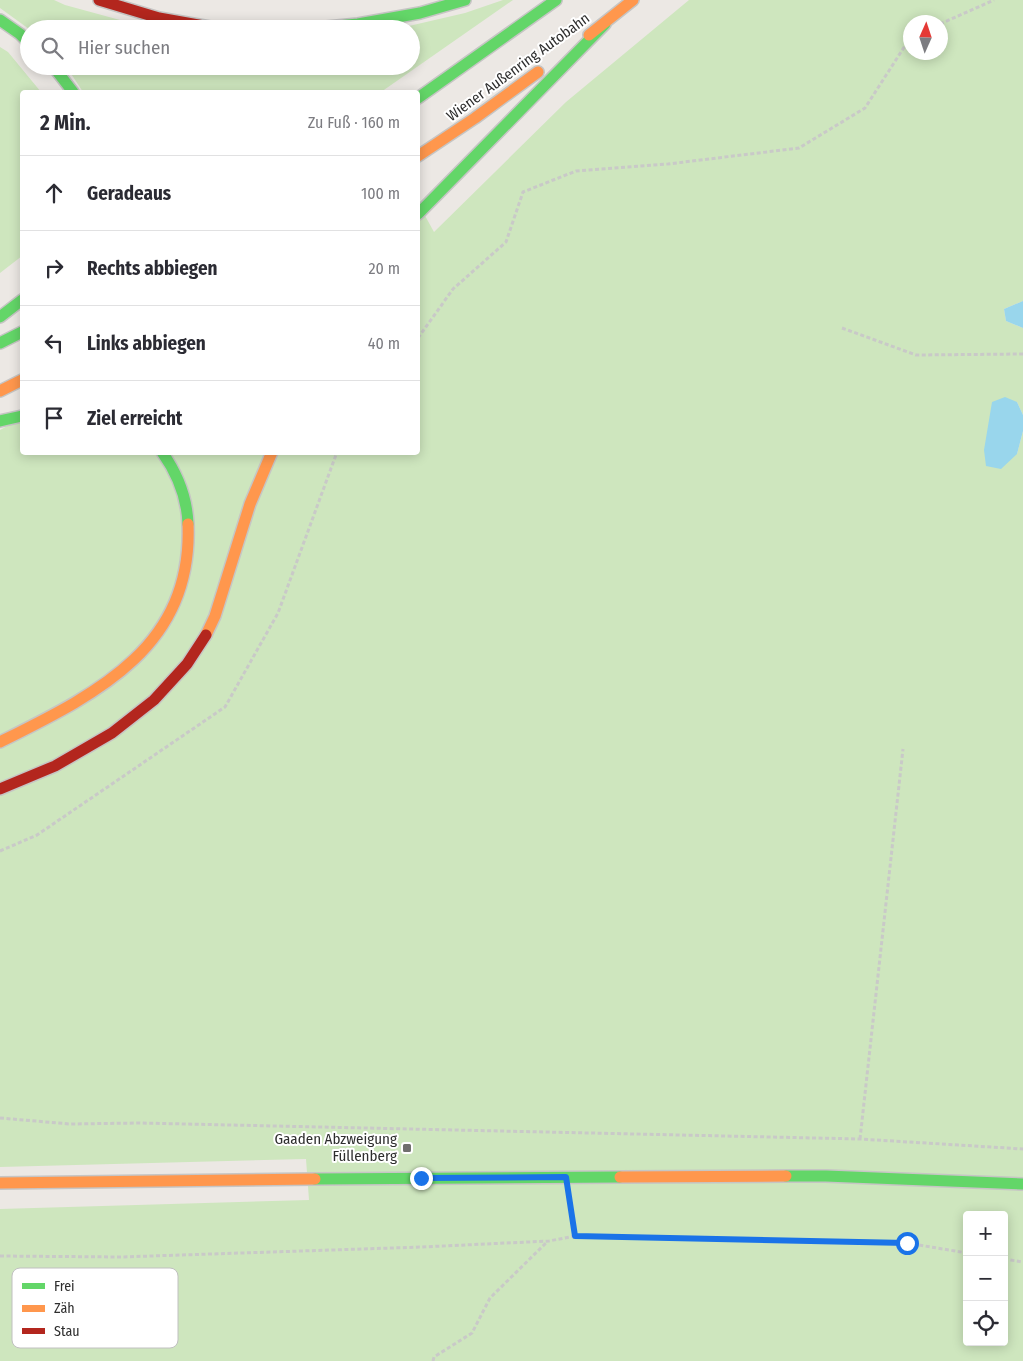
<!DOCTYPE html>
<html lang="de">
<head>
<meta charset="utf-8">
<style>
	body { margin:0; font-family:"Fira Sans Condensed",sans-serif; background:#f7f7f7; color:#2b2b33 }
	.controls { position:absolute; right:15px; bottom:15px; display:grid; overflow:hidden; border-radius:5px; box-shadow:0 2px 12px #0003 }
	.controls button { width:45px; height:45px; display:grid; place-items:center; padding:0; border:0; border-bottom:1px solid #e1e1e2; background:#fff; color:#2b2b33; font:25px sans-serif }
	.compass { position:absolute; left:903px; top:15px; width:45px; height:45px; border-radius:50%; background:#fff; box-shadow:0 2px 12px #0003; rotate:3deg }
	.stop { position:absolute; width:15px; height:15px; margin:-11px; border:4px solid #1a73e8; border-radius:50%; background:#fff }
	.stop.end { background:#1a73e8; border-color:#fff; box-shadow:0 1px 5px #0008 }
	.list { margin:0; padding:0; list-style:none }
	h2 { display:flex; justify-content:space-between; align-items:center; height:65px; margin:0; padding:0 20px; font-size:21px }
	h2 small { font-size:16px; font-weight:400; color:#7c7c81 }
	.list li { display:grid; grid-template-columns:32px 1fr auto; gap:15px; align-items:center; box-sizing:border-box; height:75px; padding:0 20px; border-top:1px solid #e1e1e2 }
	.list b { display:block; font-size:19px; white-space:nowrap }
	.list em { font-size:16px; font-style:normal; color:#7c7c81 }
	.icon { flex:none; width:28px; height:28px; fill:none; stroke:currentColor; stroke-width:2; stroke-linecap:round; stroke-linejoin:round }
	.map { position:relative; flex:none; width:1023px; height:1361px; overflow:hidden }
	.search { position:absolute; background:#fff; box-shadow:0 2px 12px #0003; left:20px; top:20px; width:400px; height:55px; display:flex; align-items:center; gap:12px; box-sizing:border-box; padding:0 18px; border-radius:28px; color:#7c7c81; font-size:19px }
	.panel { position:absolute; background:#fff; box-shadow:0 2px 12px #0003; left:20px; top:90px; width:400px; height:365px; border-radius:5px }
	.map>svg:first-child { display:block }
	.green { fill:#cee6be; fill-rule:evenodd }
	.water { fill:#99d6ec }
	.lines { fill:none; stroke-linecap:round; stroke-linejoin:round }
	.fast-casing { stroke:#c6c5c4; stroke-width:14 }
	.slow-casing { stroke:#c6c5c4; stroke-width:14 }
	.jam-casing { stroke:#c6c5c4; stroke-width:14 }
	.path { stroke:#c9c9c8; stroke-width:3; stroke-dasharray:4 2.5; stroke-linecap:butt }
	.fast { stroke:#63d668; stroke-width:11 }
	.slow { stroke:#ff974d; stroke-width:11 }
	.jam { stroke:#b3261e; stroke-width:11 }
	.route { stroke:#1a73e8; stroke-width:6 }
	.poi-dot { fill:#706f6e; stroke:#fff; stroke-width:2 }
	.labels { text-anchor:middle; stroke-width:4; stroke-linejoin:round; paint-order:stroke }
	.street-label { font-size:15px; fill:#2e2e2e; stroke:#fff }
	.poi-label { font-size:15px; fill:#2e2e2e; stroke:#fff; text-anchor:end }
	.key { fill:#fff; stroke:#c0c0c0; stroke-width:1 }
	.key-label { font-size:14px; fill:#2e2e2e }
</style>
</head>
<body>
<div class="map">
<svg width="1023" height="1361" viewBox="0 0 1023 1361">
	<rect width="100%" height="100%" fill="#ece8e4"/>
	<path class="green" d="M0,0H54L65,5L153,29H29L0,8Z
		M503,0H513L381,92H83L66,66H411V29H396L465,13Z
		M689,0H1023V301L1004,309L1006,321L1023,328V415L1017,402V454L1023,431V1361H0V1209L309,1200L306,1159L0,1167V430L22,418V452H418V203L434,232L566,102ZM910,22H940V52H910ZM967,1215H1004V1342H967Z
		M0,47L8,52L41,92H22V256L0,273Z"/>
	<path class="water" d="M1023,301V328L1006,321L1004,309Z
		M1005,397L1017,402L1023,415V431L1017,454L1001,469L986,466L984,450L992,402Z"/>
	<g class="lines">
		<defs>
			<path id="fast" d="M0,20L20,34L29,43
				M306,29L358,24L420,13L465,0
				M53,66L73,92
				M418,98L556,0
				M418,214L605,24
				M0,317L22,300
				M0,343L22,332
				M0,421L22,416
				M162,452C177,473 187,497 188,524
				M786,1176H826L1023,1184
				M315,1179L620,1177"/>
			<path id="slow" d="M589,35L633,0
				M418,156L475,118L538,72
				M0,391L22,380
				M206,635L215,616L250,504L272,452
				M0,742C96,694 193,648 188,524
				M620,1177L786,1176
				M0,1183L315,1179"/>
			<path id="jam" d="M99,0L159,18L221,29
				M0,789L55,766L112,733L154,700L187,664L206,635"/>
		</defs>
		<use href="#fast" class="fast-casing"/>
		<use href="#slow" class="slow-casing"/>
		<use href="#jam" class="jam-casing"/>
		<path class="path" d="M940,24L994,0
			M842,328L916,355L1023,354
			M418,338L453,289L506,242L523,192L576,171L668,164L799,148L865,108L910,38
			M0,851L37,835L225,707L278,613L337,452
			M0,1118L70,1124L140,1123L860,1139L1023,1149
			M860,1139L903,749
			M575,1236L907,1243L967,1253
			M0,1256L121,1257L422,1247L549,1241L575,1236L570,1203
			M1004,1259L1023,1262
			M433,1361L434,1357L472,1333L490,1298L548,1241"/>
		<use href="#fast" class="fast"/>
		<use href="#slow" class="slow"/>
		<use href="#jam" class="jam"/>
	</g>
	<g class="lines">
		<path class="route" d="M421,1178L566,1177L575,1236L907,1243"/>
	</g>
	<rect class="poi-dot" x="402" y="1143" width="10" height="10" rx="2.5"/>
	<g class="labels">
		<g class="street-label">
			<text transform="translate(518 67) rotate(-36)" y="5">Wiener Außenring Autobahn</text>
		</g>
		<g class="poi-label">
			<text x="397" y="1144">Gaaden Abzweigung<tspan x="397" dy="17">Füllenberg</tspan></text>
		</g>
	</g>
	<rect x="12" y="1268" width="166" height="80" rx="8" class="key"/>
	<rect x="22" y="1283" width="23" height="6" fill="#63d668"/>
	<rect x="22" y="1305" width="23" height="7" fill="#ff974d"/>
	<rect x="22" y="1328" width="23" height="6" fill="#b3261e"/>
	<g class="key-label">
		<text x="54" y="1291">Frei</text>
		<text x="54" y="1313">Zäh</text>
		<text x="54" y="1336">Stau</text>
	</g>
</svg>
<div class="controls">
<button>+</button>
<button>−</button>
<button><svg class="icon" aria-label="locate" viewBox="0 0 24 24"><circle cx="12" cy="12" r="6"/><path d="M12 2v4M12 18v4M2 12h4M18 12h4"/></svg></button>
</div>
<svg class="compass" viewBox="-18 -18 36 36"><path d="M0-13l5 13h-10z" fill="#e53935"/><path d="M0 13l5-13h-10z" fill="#7c7c81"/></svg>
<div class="stop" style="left:907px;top:1243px"></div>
<div class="stop end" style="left:421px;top:1178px"></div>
<div class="search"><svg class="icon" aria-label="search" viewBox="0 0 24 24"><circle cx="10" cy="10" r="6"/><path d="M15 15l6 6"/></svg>Hier suchen</div>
<section class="panel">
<h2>2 Min.<small>Zu Fuß · 160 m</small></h2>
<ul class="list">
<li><svg class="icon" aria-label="ahead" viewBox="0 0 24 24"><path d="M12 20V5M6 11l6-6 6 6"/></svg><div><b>Geradeaus</b></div><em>100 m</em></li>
<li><svg class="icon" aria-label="right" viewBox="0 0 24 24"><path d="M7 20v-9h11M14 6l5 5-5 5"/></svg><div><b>Rechts abbiegen</b></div><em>20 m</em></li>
<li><svg class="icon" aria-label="left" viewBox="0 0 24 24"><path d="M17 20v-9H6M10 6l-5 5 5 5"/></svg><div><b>Links abbiegen</b></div><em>40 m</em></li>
<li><svg class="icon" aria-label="arrive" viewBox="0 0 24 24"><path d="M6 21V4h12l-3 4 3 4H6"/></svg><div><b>Ziel erreicht</b></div></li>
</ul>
</section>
</div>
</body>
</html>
